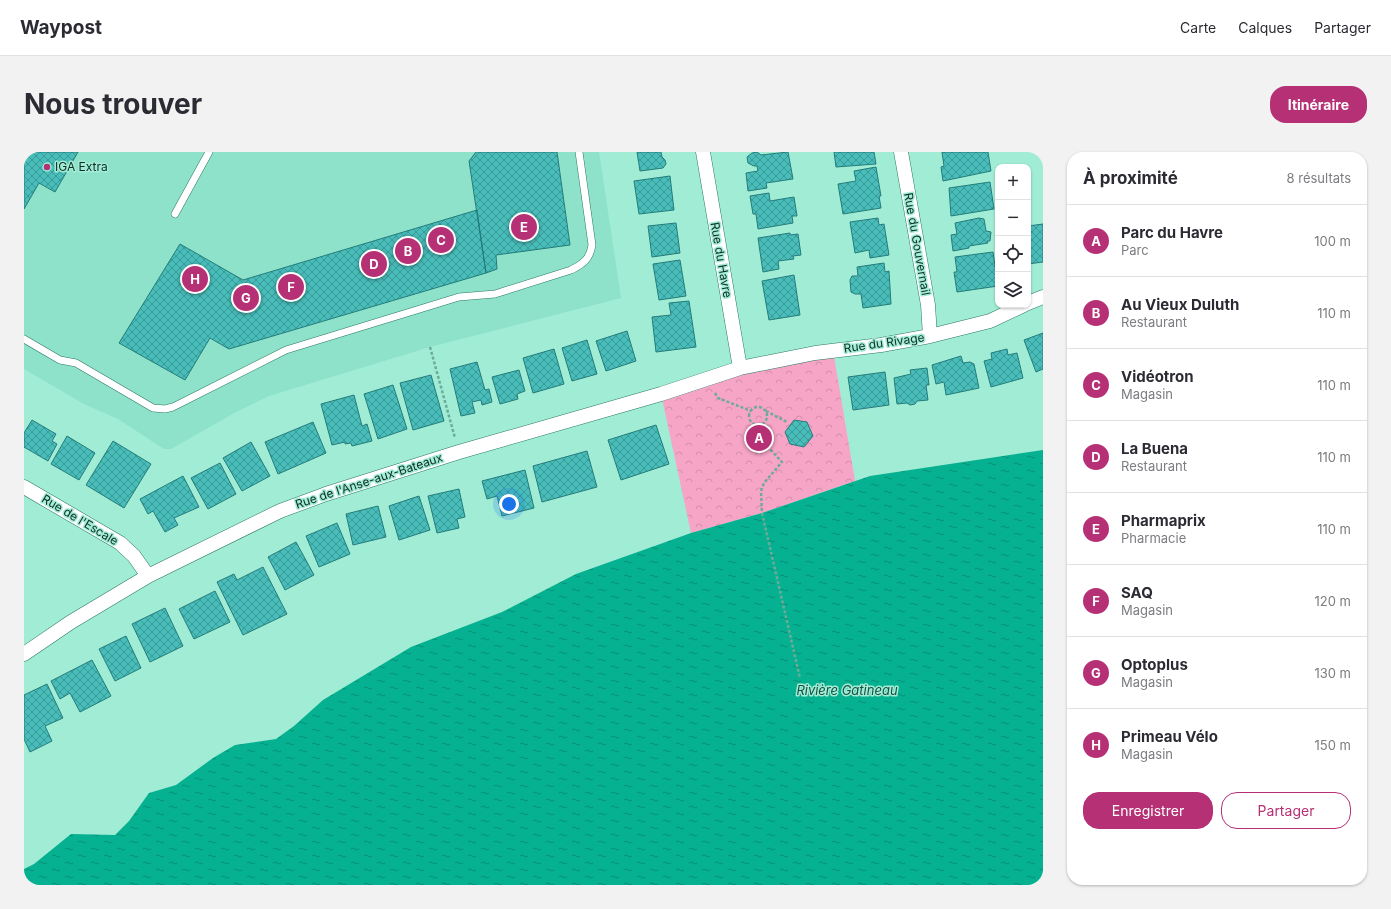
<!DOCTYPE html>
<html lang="fr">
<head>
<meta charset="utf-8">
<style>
	body { margin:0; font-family:Inter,sans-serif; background:#f2f2f3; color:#2b2b33 }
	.controls { position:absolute; right:12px; top:12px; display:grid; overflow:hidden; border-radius:8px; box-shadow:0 1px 3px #0004 }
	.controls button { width:36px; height:36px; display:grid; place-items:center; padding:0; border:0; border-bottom:1px solid #e1e1e2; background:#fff; color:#2b2b33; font:20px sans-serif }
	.you { position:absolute; left:485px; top:352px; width:14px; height:14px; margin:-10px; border:3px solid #fff; border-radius:50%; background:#1a73e8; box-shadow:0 0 0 6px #1a73e833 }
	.badge { display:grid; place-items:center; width:26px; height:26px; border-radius:50%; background:#b53075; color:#fff; font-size:13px; font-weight:700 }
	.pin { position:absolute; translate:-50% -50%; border:2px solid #fff; box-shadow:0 1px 4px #0006 }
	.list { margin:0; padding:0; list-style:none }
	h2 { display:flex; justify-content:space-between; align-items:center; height:52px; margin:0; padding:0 16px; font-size:17px }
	h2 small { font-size:13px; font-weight:400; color:#7c7c81 }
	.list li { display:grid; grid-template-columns:26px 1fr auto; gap:12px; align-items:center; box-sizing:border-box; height:72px; padding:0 16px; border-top:1px solid #e1e1e2 }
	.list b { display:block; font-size:15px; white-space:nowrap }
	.list p { margin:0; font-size:13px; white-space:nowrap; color:#7c7c81 }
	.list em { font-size:13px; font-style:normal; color:#7c7c81 }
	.actions { display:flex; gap:8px; padding:12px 16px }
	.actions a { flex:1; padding:9px 0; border:1px solid #b53075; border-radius:16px; text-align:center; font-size:14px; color:#b53075 }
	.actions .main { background:#b53075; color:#fff }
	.icon { flex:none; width:22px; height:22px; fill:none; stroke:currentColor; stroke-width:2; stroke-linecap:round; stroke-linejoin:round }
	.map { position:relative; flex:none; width:1019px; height:733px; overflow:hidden; border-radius:16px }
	header { display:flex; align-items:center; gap:24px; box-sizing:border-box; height:56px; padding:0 20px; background:#fff; border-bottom:1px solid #e1e1e2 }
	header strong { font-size:19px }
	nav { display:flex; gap:22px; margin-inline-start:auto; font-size:14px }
	.intro { display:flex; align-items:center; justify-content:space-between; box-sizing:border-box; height:96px; padding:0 24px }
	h1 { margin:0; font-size:28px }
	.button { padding:10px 18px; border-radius:16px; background:#b53075; color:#fff; font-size:14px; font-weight:700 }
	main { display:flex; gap:24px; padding:0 24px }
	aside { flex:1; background:#fff; border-radius:16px; box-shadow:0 1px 3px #0004 }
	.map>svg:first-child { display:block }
	.built { fill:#8de2c9 }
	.park { fill:url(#park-crowns) }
	.water { fill:url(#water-ripples) }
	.building { fill:url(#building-cross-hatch); stroke:#247c7a }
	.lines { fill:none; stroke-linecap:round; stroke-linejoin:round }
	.lane-casing { stroke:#2c7864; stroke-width:8 }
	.street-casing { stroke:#2c7864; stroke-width:15 }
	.path { stroke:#6eaa98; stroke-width:2.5; stroke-dasharray:3 2; stroke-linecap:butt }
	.lane { stroke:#fff; stroke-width:7 }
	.street { stroke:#fff; stroke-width:14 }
	.poi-dot { fill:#b53075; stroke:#a1ecd5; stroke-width:1.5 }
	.labels { text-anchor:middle; stroke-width:3; stroke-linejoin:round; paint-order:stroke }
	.poi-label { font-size:12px; fill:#0e2d25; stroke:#a1ecd5; text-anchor:start }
	.street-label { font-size:12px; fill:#0e2d25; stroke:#a1ecd5 }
	.water-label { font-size:13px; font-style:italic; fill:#154f41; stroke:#a1ecd5 }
</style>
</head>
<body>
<header>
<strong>Waypost</strong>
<nav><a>Carte</a><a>Calques</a><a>Partager</a></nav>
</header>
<div class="intro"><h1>Nous trouver</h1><a class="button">Itinéraire</a></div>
<main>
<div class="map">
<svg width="1019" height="733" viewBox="0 0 1019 733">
	<defs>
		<pattern id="park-crowns" width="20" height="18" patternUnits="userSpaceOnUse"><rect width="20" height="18" fill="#f7a5c7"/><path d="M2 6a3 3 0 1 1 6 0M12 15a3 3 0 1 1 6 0" fill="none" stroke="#d38eab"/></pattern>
		<pattern id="water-ripples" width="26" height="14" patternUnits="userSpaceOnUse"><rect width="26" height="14" fill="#05b190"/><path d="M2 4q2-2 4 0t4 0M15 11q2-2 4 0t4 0" fill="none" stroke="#059075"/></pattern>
		<pattern id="building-cross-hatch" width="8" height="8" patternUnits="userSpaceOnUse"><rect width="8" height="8" fill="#48bdba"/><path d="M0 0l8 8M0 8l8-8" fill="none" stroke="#3a9a97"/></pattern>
	</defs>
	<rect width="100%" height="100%" fill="#a1ecd5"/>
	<path class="built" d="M0,0H575L597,146L406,195L245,244L212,260L147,297H140L94,267L60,252L0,217Z"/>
	<path class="park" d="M809,198L831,329L738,361L667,381L637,242Z"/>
	<path class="water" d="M1019,298V733H0V717L10,712L47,682L91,683L105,669L125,641L152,633L189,606L211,593L252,587L270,574L299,548L387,495L478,460L552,422L667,381L738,361L846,324Z"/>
	<path class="building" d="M0,0H54L31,40L15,31L0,57Z
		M452,0H533L546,93L472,103L473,117L462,121L445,9Z
		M613,0H637L638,5L641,8L642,12L639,16L616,19Z
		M733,0L737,3L764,0L769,27L742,31L743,36L724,39L722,21L734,19L733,14H730L724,11L723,5L728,1Z
		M810,0H850L852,12L812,15Z
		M918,0H964L967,19L919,29L917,15L920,14Z
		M852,15L857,44H855L857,56L819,62L814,32L832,29L830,19Z
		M646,24L650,58L615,62L610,29Z
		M966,30L970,57L927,64L925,36Z
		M745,41L746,49L770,45L773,64H768L769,71L734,77L732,62H729L726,44Z
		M453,58L462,121L205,197L186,186L161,228L95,191L156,92L219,128Z
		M854,66L855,73L860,72L865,103L846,106L845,98L831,101L826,70Z
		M955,66L960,67L962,79L967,80L966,89H963L964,91L945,94V96L929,99L927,83L933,82L931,71Z
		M652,71L656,101L628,105L624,74Z
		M1019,72V110L1004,112V74Z
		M766,81V83L774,82L777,103L769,104L770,107L754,109L755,117L739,120L734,86Z
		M969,100L974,134L933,140L930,120H933L931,105Z
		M656,108L662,144L635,148L629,112Z
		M860,111L861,120L865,119L867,152L839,156L837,142H831L827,140L826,128L828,124H834L833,115Z
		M770,123L776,163L745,168L738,129Z
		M665,149L672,195L632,200L628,165L647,163L645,151Z
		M603,179L612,209L582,219L572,189Z
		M1019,181V217L1012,220L1000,188Z
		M563,188L573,222L548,229L538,196Z
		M530,197L540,232L509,241L499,206Z
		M983,197L984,203L993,201L999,226L967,235L960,209L968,207L967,201Z
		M937,204L939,211L946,210L950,212L955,236L922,243L920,230L912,232L908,213Z
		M453,210L461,238L465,237L468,250L458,253L457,248L448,250L451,261L437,264L426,217Z
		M903,216L905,233H902L904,248L893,249L891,252L886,253L883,251L873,252L870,226L887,222L886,218Z
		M495,218L501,239L493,242L494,247L476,252L468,225Z
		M861,220L865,253L829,258L824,225Z
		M407,223L420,269L389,278L376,231Z
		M369,233L383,277L354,287L340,242Z
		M330,243L338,274L343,272L348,289L328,294L327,291L321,292V290L308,293L297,252Z
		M8,268L32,282L28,289L33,292L24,309L0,295V281Z
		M770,268L783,270L789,284L780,295L766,292L761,280Z
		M289,270L302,301L254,322L241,290Z
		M632,273L645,312L597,328L584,288Z
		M43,284L71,301L55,328L27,312Z
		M89,289L127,312L100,356L62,333Z
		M227,290L246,324L218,339L199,306Z
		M563,299L573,335L518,350L509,314Z
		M196,311L212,342L184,357L167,326Z
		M501,318L510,356L478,364L473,344L463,347L458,329Z
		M159,324L175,355L150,366L154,373L141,380L129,359L124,362L116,347Z
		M435,337L441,365L433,367L435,376L413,381L404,344Z
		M395,344L406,378L375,388L365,354Z
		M354,354L362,385L329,393L322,362Z
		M313,371L326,402L295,415L282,384Z
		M272,390L290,423L261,438L244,405Z
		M239,415L263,462L219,483L193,430L210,422L213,428Z
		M191,439L206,470L170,487L155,457Z
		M141,456L159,494L126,510L108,472Z
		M102,484L117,516L91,529L75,497Z
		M68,508L87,544L56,560L46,541L36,547L27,529Z
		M23,532L39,566L21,574L28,589L6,600L0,587V543Z"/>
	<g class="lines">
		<defs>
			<path id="lane" d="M151,62L185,0
				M0,187L36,208L52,211L129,256L141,257L149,255L262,198L435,145L471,142L547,118C559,112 566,107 568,93L555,0"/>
			<path id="street" d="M679,0L716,216
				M877,0L904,153L906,184
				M1004,151L1019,145
				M0,335L96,391L110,404L124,424
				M0,502L47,470L124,424L256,359L302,342L435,300L637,242L716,216L791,201L857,193L906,184L966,169L1000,153"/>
		</defs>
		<use href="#lane" class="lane-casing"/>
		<use href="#street" class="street-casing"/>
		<path class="path" d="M406,195L431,286
			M691,241L694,246L727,259
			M725 264a9 9 0 1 1 18 0a9 9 0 1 1-18 0Z
			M742,259L763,270
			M732,273L733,283L758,310L740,331L737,339L738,361L776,526"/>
		<use href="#lane" class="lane"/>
		<use href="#street" class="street"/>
	</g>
	<circle class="poi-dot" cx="23" cy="15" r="4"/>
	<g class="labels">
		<g class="poi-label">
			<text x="31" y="19">IGA Extra</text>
		</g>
		<g class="street-label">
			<text transform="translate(893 92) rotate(80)" y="4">Rue du Gouvernail</text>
			<text transform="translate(697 108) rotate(80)" y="4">Rue du Havre</text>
			<text transform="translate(860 191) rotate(-8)" y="4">Rue du Rivage</text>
			<text transform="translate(345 329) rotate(-18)" y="4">Rue de l'Anse-aux-Bateaux</text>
			<text transform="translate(56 368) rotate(31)" y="4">Rue de l'Escale</text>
		</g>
		<g class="water-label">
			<text x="823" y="543">Rivière Gatineau</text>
		</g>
	</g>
</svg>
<div class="controls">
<button>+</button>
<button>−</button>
<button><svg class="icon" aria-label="locate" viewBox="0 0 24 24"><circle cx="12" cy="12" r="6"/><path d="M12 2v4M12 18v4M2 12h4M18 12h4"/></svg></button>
<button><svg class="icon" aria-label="layers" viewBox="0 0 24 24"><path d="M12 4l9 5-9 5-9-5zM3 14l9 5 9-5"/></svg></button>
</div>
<div class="you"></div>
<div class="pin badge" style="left:735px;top:286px">A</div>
<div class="pin badge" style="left:384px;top:99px">B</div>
<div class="pin badge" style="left:417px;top:88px">C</div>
<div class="pin badge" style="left:350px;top:112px">D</div>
<div class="pin badge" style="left:500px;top:75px">E</div>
<div class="pin badge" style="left:267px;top:135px">F</div>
<div class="pin badge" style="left:222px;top:146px">G</div>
<div class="pin badge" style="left:171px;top:127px">H</div>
</div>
<aside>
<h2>À proximité<small>8 résultats</small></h2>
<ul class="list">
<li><span class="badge">A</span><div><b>Parc du Havre</b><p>Parc</p></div><em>100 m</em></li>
<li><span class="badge">B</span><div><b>Au Vieux Duluth</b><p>Restaurant</p></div><em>110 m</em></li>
<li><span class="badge">C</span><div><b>Vidéotron</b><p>Magasin</p></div><em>110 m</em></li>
<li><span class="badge">D</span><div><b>La Buena</b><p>Restaurant</p></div><em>110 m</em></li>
<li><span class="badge">E</span><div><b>Pharmaprix</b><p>Pharmacie</p></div><em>110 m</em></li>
<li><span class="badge">F</span><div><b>SAQ</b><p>Magasin</p></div><em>120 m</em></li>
<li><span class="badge">G</span><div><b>Optoplus</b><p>Magasin</p></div><em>130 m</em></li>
<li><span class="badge">H</span><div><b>Primeau Vélo</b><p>Magasin</p></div><em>150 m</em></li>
</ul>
<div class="actions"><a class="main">Enregistrer</a><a>Partager</a></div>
</aside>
</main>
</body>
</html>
